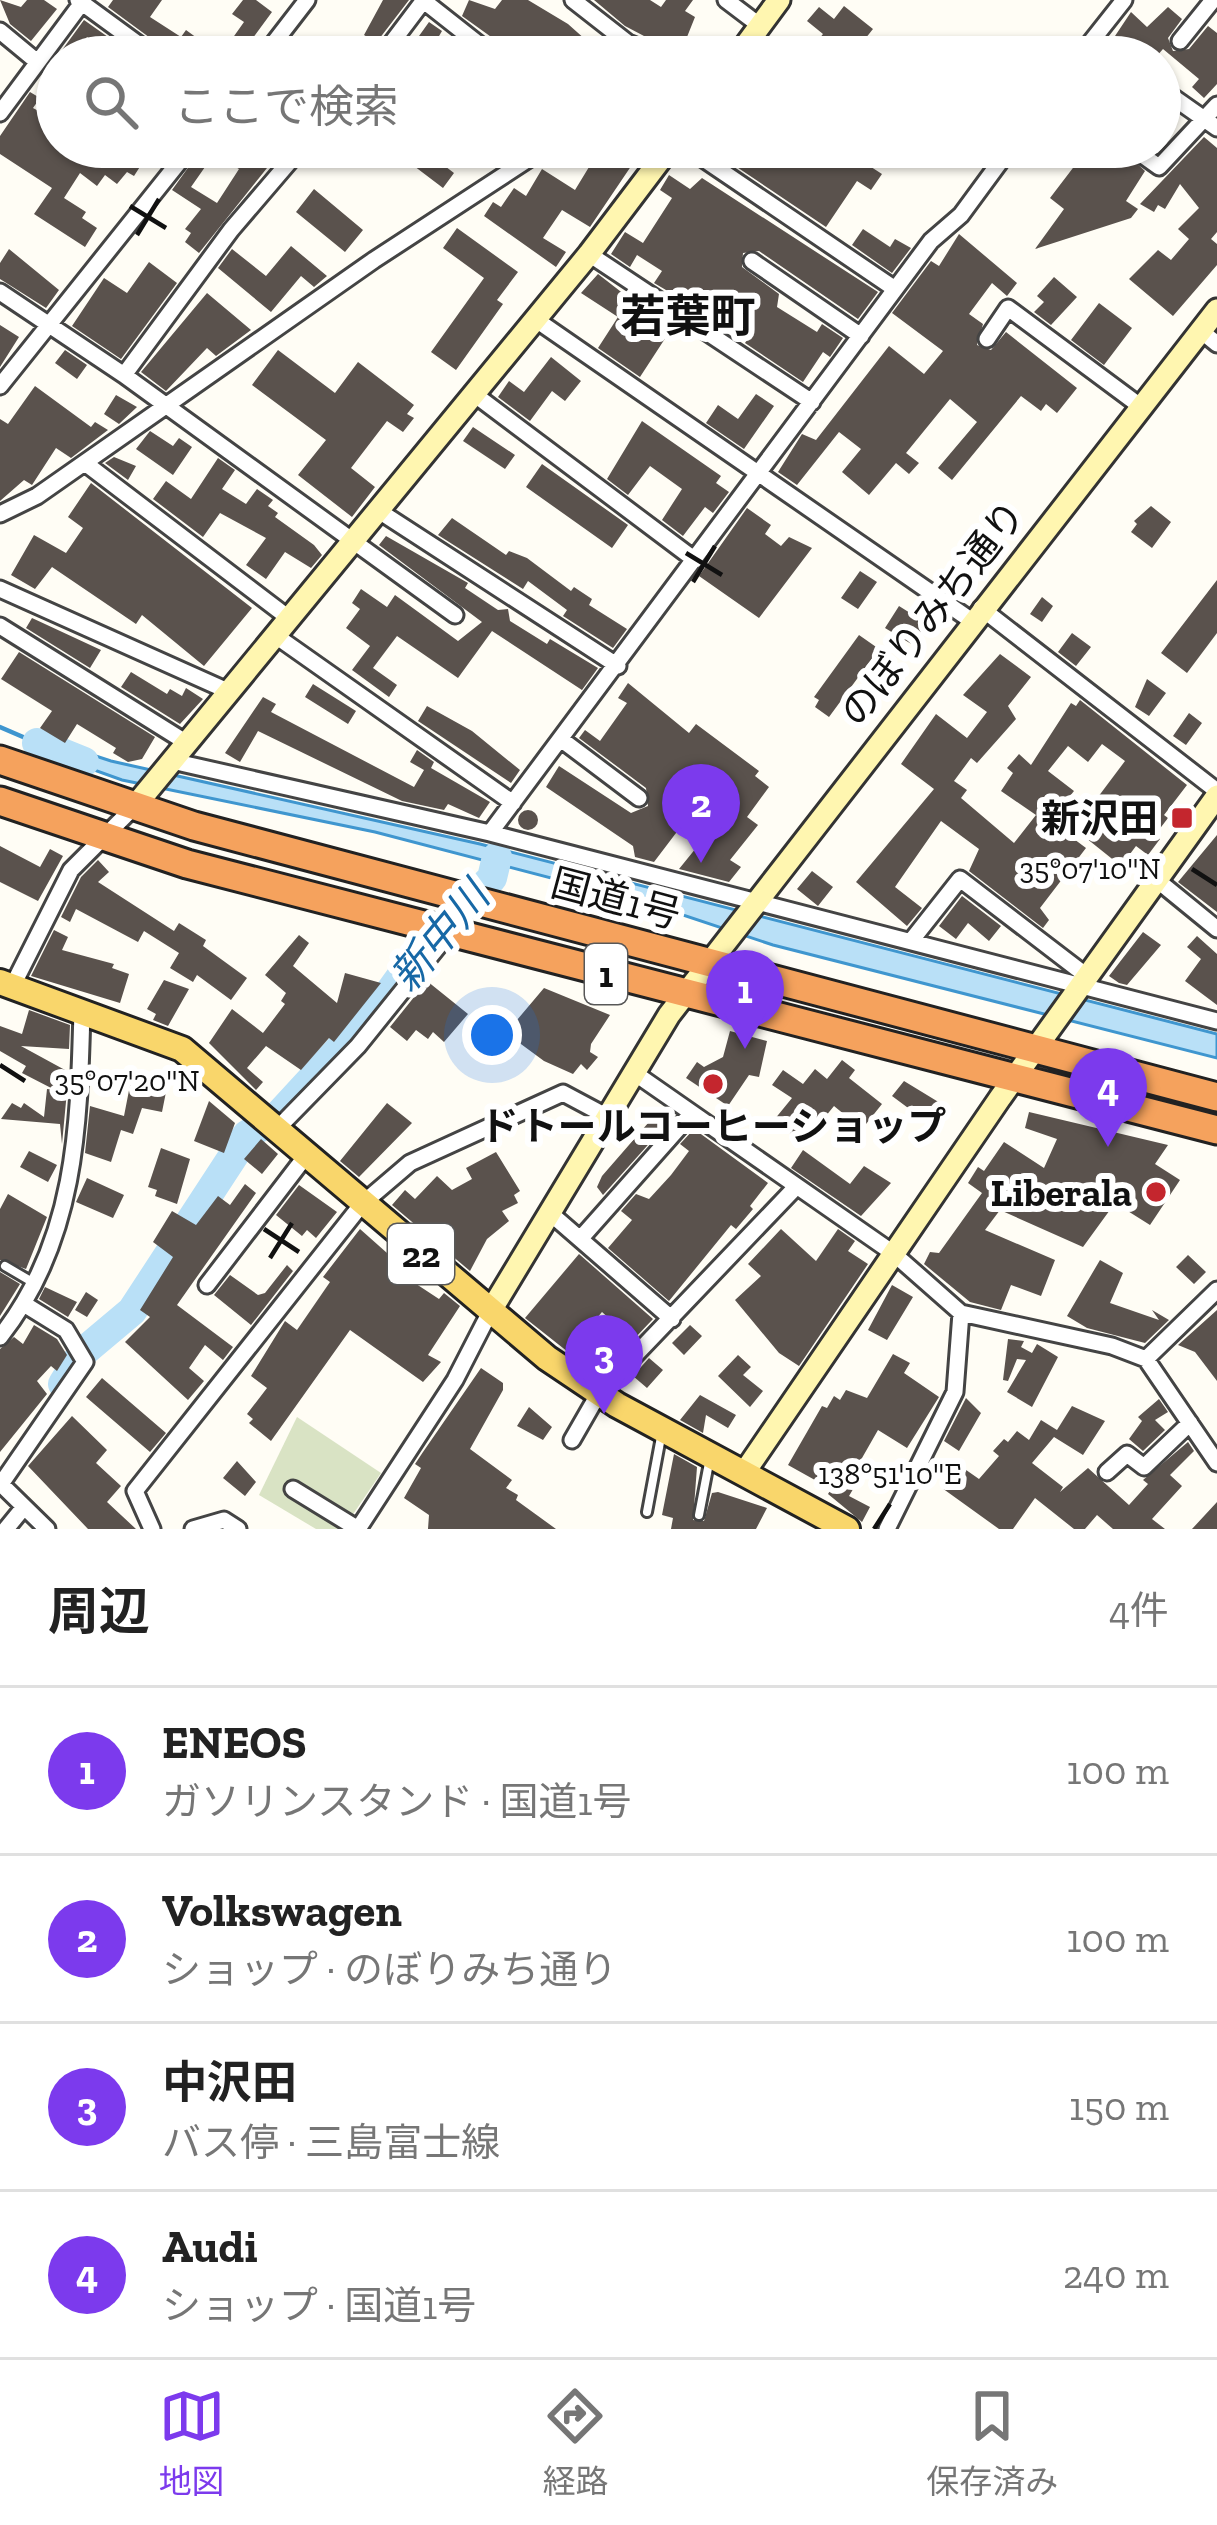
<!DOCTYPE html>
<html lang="ja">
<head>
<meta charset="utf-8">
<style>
	body { margin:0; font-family:"Zilla Slab","Noto Sans JP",serif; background:#f2f2f2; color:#222 }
	.you { position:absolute; left:492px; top:1035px; width:42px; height:42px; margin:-30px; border:9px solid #fff; border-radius:50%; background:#1a73e8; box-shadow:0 0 0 18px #1a73e833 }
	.badge { display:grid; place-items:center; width:78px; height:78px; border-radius:50%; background:#7c3aed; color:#fff; font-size:39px; font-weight:700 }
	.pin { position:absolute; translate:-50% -99px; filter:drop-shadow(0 3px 6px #0008) }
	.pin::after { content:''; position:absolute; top:63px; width:42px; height:36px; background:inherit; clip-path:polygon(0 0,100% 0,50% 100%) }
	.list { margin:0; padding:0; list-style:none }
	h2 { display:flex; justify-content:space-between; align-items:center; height:156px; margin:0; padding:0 48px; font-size:51px }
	h2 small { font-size:39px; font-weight:400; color:#767676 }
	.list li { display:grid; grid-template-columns:78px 1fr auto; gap:36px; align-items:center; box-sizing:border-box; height:168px; padding:0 48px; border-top:3px solid #e0e0e0 }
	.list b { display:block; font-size:45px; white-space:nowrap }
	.list p { margin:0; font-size:39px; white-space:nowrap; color:#767676 }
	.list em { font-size:39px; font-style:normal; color:#767676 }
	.icon { flex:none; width:66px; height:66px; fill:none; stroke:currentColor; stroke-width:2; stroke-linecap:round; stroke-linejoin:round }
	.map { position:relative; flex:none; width:1217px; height:1529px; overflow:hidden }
	.search { position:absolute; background:#fff; box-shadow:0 3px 9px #0004; left:36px; right:36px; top:36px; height:132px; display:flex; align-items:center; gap:30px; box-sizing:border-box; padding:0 42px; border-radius:66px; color:#767676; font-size:45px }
	.sheet { height:828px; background:#fff }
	nav { display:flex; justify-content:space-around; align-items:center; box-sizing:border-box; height:168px; border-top:3px solid #e0e0e0; background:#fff; font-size:33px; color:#767676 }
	nav a { display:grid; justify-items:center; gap:6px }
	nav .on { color:#7c3aed }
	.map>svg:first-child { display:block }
	.cemetery { fill:#d9e3c4 }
	.water { fill:#b9e0f7; stroke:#3f96cf; stroke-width:3 }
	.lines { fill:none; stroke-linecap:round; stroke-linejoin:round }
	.stream { stroke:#3f96cf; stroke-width:4.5 }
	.river { stroke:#b9e0f7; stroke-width:30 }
	.building { fill:#5a524d }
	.lane-casing { stroke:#444; stroke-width:14 }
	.street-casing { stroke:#444; stroke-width:21 }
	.secondary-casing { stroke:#333; stroke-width:27 }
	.primary-casing { stroke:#222; stroke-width:30 }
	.highway-casing { stroke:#222; stroke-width:33 }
	.lane { stroke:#fff; stroke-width:8 }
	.street { stroke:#fff; stroke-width:15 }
	.secondary { stroke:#fff6b0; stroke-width:21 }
	.primary { stroke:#f9d66b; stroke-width:24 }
	.highway { stroke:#f5a25d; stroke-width:27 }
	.ticks { fill:none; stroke:#111; stroke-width:4.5 }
	.poi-dot { fill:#c4262e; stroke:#fff; stroke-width:4.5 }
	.labels { text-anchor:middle; stroke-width:12; stroke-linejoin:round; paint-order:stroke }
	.shield { fill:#fff; stroke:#585858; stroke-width:3 }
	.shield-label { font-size:36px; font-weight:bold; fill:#111 }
	.street-label { font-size:39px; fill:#111; stroke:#fff }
	.poi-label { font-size:39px; font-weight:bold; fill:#111; stroke:#fff; text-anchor:end }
	.water-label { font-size:42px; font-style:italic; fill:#1768a6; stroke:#fff }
	.quarter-label { font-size:45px; font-weight:bold; fill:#111; stroke:#fff }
	.ticks-label { font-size:30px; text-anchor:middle; fill:#111; stroke:#fff; stroke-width:12; stroke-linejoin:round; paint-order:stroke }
</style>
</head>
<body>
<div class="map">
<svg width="1217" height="1529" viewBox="0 0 1217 1529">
	<rect width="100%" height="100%" fill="#fffdf5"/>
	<path class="cemetery" d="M297,1417L381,1473L343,1529H316L259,1495Z"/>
	<path class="water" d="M44,739L111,761L480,844L1217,1034V1058L773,945L647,903L375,832L122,780L47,753Z"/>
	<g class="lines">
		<path class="stream" d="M0,727L37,743"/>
		<path class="river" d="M37,743L84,762
			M63,1384L82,1353L132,1311L247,1135L279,1115L382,1003L418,953L492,878L497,857"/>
	</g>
	<path class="building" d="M0,0L21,7L27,0H44L57,9L31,41L10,24Z
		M113,0H162L150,17L181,37L186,30L223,57H176L108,7Z
		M243,0H256L272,12L250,42L256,46L251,57L227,46L244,22L232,14Z
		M383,0H409L376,43L364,35Z
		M469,0L495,9L502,0H528L568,24L605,57H519L462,16Z
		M594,0H650L661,7L666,0H693L685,11L695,17L687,37L715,57L682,56L625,26Z
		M844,6L873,29L865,39L892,57H804L823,34L807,21L819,7L834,19Z
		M1168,7L1182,19L1168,38L1173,51L1189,49L1208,26L1217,33V84L1204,98L1192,87L1199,79L1163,49L1156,57H1123L1111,42L1131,12L1147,27Z
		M84,20L132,54L130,57H116L87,37L73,57H57Z
		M429,22L442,31L435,43L454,57H404Z
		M30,92L40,98L33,108L57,121V147H121L143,162L134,176L127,172L117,184L105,175L97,186L80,173L64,198L86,212L82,218L97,228L85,247L34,214L52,188L0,154V136Z
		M1160,109L1177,119L1160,147Z
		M1204,137L1217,148V232L1211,239L1217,244V265L1173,316L1129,279L1158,250L1171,260L1189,239L1178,229L1199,208L1180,184L1165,209L1158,205L1154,212L1140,204Z
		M203,147H219L191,187L217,203L239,169L229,163L238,149L267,168L199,253L185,242L191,233L185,229L201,209L172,190Z
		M320,147H350L357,153L344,168Z
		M389,147H420L454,173L443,188Z
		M580,147H644L590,227L562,210L543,238L566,252L556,267L484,216L493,202L501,207L514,188L526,196L542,169L575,190L589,167L573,158Z
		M707,147H840L882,174L871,190L857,181L826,227Z
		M1061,147H1119L1145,171L1126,201L1138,209L1131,218L1035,249L1064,209L1050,198L1079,160Z
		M669,175L690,189L702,178L878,292L858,319L759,251L743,253L742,267L779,294L777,307L817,332L822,324L843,338L830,357L823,352L803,382L745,343L748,338L654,283L662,271L637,255L630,267L611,254L625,232L643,243L672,198L660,190Z
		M314,189L363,230L345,252L296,212Z
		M457,228L518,272L497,300L503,304L456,370L431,352L484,278L443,248Z
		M863,229L890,247L895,239L911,248L892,273L852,245Z
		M959,234L1017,283L1007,296L992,283L969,314L983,324L977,345L991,350L1006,332L1077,388L1057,413L1046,404L1041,411L1021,396L952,480L938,468L977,422L950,399L906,453L919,463L909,474L896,463L869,495L842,472L861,449L839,432L797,485L778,472L802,434L816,440L889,346L924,374L943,351L892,313L931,261L939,266Z
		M291,246L327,276L314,287L301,276L271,312L218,268L232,249L266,276Z
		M9,249L59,290L46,308L0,279V263Z
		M149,262L177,283L121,359L72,326L104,278L127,293Z
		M598,274L629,298L624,305L668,334L640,377L598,348L618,317L581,293Z
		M1054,277L1077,297L1051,325L1034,312L1044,302L1037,296Z
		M207,293L251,330L216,356L207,348L166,391L141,372Z
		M1099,303L1132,328L1104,365L1071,340Z
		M0,325L19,337L0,367Z
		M65,350L87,365L77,379L55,363Z
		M278,350L335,393L358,362L414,405L407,414L414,418L403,432L387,421L351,468L375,487L352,517L298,475L326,440L252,385Z
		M551,357L581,381L565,401L552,391L530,421L498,397L509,381L524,392Z
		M35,386L91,427L95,422L108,430L71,458L56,448L32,485L24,480L0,501V419L8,424Z
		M756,394L774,406L744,449L706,423L718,405L738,419Z
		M116,395L137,407L119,424L104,414Z
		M642,421L721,476L716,483L729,492L713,513L705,507L683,536L662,520L682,489L650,466L628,495L607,479Z
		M473,427L515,455L505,469L463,441Z
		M150,431L173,446L179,438L192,447L173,475L136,449Z
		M114,457L136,466L128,480L105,463Z
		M218,458L235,470L222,489L246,504L257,489L273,500L268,506L278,513L275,517L314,545L322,555L311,568L285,552L266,579L246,565L266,538L220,513L203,537L153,499L166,481L191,499Z
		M542,464L628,525L612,548L526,487Z
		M91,483L252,608L204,666L142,615L136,624L52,567L35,589L11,575L34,535L66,553L83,528L68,517Z
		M1151,506L1171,522L1152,548L1131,532L1137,524L1134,521Z
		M747,508L771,525L765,534L781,546L789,537L812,548L759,618L699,576Z
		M452,518L506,555L509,551L527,558L571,591L574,587L592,599L589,605L627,629L613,648L563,616L567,610L528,581L523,589L438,535Z
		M386,536L468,583L465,588L498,610L508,609L510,621L547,644L550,639L598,668L582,690L492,631L458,678L397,636L373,668L397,685L389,697L352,670L370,646L346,628L360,609L352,603L361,589L387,607L395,595L458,641L482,622L379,545Z
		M860,571L877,582L858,609L841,598Z
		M1217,580V633L1187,673L1161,653Z
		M1042,597L1053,606L1042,622L1030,614Z
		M899,606L926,623L913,645L885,628Z
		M32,618L101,650L90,668L26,628Z
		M1072,633L1091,647L1076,666L1058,652Z
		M859,635L879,649L829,717L815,707L819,700L814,697Z
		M19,652L155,737L142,759L128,762L113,753L116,748L77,724L65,743L40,728L52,711L1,679Z
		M1000,654L1031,677L1008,706L1016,719L977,763L971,758L954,781L967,790L961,798L1014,843L1036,815L1001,791L1013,773L1007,768L1019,754L1031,765L1071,703L1076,706L1080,700L1187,785L1164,815L1168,818L1155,835L1160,839L1148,855L1136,846L1121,866L1081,834L1096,815L1089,809L1125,761L1102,744L1088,762L1068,746L1048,771L1074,791L1050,821L1086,848L1040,908L1049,920L1043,928L969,871L979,849L941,821L895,887L922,908L907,926L856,882L934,789L901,764L936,714L967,738L987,712L963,695Z
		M131,672L167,694L170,689L182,696L186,688L203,699L180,724L121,687Z
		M1147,679L1166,693L1149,716L1135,707Z
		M628,683L689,733L696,724L759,771L755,776L769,787L747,817L758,825L730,860L741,867L729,882L679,869L739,795L717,779L654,862L635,857L633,846L546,787L559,766L631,813L648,806L646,788L579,738L585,730L600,741L627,703L618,698Z
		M313,684L356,711L348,724L305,697Z
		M263,697L276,704L271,712L414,787L424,770L410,762L417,750L434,762L431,768L490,802L479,818L448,804L444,810L402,801L258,731L240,762L225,753Z
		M427,706L472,731L520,770L511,783L418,721Z
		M1189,713L1202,723L1186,745L1173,736Z
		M518 820a10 10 0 1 1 20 0a10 10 0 1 1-20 0Z
		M1217,835V912L1178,882Z
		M0,846L40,867L50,849L63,856L38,901L0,882Z
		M98,860L109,872L98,882L174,931L179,923L206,940L203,946L247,978L231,1000L197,975L193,982L170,968L179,953L144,931L138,942L76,909L70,922L61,917L81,877Z
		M812,871L833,887L818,906L797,889Z
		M962,896L1001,926L989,941L968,923L956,939L939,926Z
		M54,930L68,937L62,950L114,964L112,968L129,974L120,1003L31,976Z
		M1143,932L1161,945L1127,985L1119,983L1109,976Z
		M299,935L309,943L293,966L337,1003L345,973L381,983L334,1042L329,1038L301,1070L266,1046L247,1068L263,1082L256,1090L209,1043L232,1009L263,1033L285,1004L281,1001L286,993L265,975Z
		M1197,936L1217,954V1005L1185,981L1201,959L1187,947Z
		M164,980L189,989L168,1026L153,1020L156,1014L147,1009Z
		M427,981L468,1014L444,1042L433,1032L428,1039L416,1030L407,1041L390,1027Z
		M544,988L610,1015L591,1044L590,1052L598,1057L587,1070L581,1064L573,1074L544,1061L506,1033Z
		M29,1010L70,1025L69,1049L21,1046L65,1070L55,1090L67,1091L62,1144L60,1124L1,1119L12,1103L21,1108L24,1103L44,1117L47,1089L55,1090L22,1073L26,1066L0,1051V1026L22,1034Z
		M730,1031L767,1041L759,1077L749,1075L728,1106L686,1078L697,1062L704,1067L723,1057Z
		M842,1060L855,1070L849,1078L882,1104L862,1129L834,1106L803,1144L774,1120L792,1098L772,1085L783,1070L803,1084L815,1069L827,1079Z
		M132,1075L168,1082L162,1112L142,1108L133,1134L121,1130L111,1162L85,1153L90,1106L124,1116Z
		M904,1081L945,1106L931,1125L892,1096Z
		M209,1101L235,1123L224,1153L194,1141Z
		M387,1103L412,1123L359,1177L340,1161Z
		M662,1107L673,1117L603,1195L597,1187L602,1176Z
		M1029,1112L1168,1145L1155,1164L1180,1180L1150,1225L1115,1203L1083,1247L1000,1210L985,1230L1055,1260L1041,1296L1011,1285L1001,1310L970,1302L924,1264L930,1252L939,1253L982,1193L968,1183L978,1167L984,1171L1004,1142L1044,1168L1057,1139L1025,1128Z
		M694,1129L768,1183L750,1206L753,1209L736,1229L731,1225L669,1301L608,1248L632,1220L621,1211L636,1194L649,1199L671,1175L689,1151L680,1144Z
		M261,1139L278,1154L262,1174L244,1159Z
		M161,1148L190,1159L177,1204L155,1196L157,1190L148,1187Z
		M803,1150L850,1184L864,1166L891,1183L861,1216L791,1168Z
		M29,1151L57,1165L48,1182L20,1167Z
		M496,1152L520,1191L514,1195L518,1203L502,1211L509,1221L487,1239L470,1271L392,1205L405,1190L415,1199L437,1176L452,1190L472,1179L466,1168Z
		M87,1178L124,1195L113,1218L76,1202Z
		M245,1184L256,1193L177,1305L233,1347L223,1360L205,1345L189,1368L204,1381L188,1400L125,1342L150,1317L140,1310L173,1257L153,1242L172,1211L196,1225L218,1196L230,1205Z
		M299,1185L337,1212L316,1238L307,1230L302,1236L276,1215Z
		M8,1194L47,1217L26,1269L0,1260V1209Z
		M360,1229L405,1269L401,1274L439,1299L444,1293L460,1306L428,1355L441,1362L423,1382L350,1330L271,1441L249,1423L253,1419L247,1414L267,1388L251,1376L285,1321L297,1330L330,1282L323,1277Z
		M781,1229L816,1261L838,1229L855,1241L848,1251L868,1264L799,1366L779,1353L735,1300L761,1276L748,1264Z
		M579,1254L653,1319L633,1340L602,1312L568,1352L525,1318Z
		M1188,1255L1206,1272L1194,1284L1176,1267Z
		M1100,1260L1123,1273L1110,1303L1159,1320L1152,1310L1169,1320L1145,1343L1087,1328L1067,1316Z
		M287,1265L293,1271L251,1325L214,1295L230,1275L258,1295L265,1293Z
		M0,1272L20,1284L0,1316Z
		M892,1285L913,1297L887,1340L868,1330Z
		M45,1287L77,1302L68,1317L39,1299Z
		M86,1292L98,1300L87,1317L75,1310Z
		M1217,1310V1381L1195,1352L1178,1345Z
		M34,1325L57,1339L67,1355L57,1371L51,1366L37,1381L47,1394L0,1452V1349L14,1337L23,1344Z
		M690,1325L702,1336L684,1355L672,1343Z
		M1008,1339L1024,1341L1021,1347L1032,1353L1037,1344L1058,1357L1032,1407L1007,1392L1026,1360L1017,1359L1008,1381L1003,1380Z
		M893,1354L910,1363L904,1373L939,1397L907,1448L878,1430L858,1465L865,1469L849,1496L870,1507L862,1522L828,1494L831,1489L788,1465L822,1406L827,1408L834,1396L840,1400L846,1390L867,1398Z
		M738,1355L751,1367L743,1375L763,1391L750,1407L718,1376Z
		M649,1358L663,1370L647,1388L633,1376Z
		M481,1368L503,1383V1390L470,1449L512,1480L506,1488L518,1495L516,1500L556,1529H428L429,1515L404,1498L421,1468L415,1464L423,1452Z
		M102,1378L166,1433L150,1452L86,1397Z
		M700,1395L736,1415L728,1428L706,1415L703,1433L680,1420Z
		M966,1398L981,1413L959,1451L944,1441Z
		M1159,1399L1168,1412L1155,1420L1165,1430L1143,1451L1129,1439L1142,1421L1138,1417Z
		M1072,1406L1105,1421L1083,1455L1054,1437L1032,1463L1063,1487L1060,1492L1088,1468L1129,1505L1148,1484L1143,1480L1188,1442L1194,1451L1170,1475L1182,1486L1152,1519L1165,1529H1113L1097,1515L1085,1529H1074L1035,1498L1013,1529H999L942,1488L959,1465L979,1479L999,1456L993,1451L1004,1439L1008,1442L1017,1431L1029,1440L1041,1420L1057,1430Z
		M529,1407L552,1427L543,1440L517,1426Z
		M72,1416L107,1450L96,1463L121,1486L107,1502L136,1529H88L28,1466Z
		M674,1454L697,1467L693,1520L704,1521L712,1493L718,1492L767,1508L756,1529H671L673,1518L662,1515Z
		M237,1461L256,1482L245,1496L223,1478Z
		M1217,1502V1529H1192Z"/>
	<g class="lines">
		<defs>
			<path id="lane" d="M5,1266L34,1283
				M647,1512L661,1437
				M699,1515L709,1463"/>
			<path id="street" d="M78,0L156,57
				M573,0L628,43L663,57
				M726,0L759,25
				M424,1L495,57
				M0,31L35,60
				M1180,41L1213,0
				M1090,43L1111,57
				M263,57L307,0
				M381,57L424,0
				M1079,57L1124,0
				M1160,88L1217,128
				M0,113L84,0
				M686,147L895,289
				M1131,147L1159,167L1217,105
				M589,254L812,402
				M752,261L861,336
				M0,292L124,375L455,615
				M535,319L972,621
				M1201,331L1217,344
				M987,339L1008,308L1140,406
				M124,375L231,230L302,147
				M0,386L191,147
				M474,394L695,560
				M85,463L290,619
				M379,511L618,666
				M0,514L37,496L374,260L547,147
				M0,589L230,692
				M981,608L1217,791
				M0,626L187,743
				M276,636L513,803
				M562,740L639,798
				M172,761L490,833L1217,1021
				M490,833L931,241L961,215L1011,147
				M1157,880L1217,929
				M911,941L960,879L1088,977
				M11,989L71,870L135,806
				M633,1072L893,1253L961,1313L1112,1346L1146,1359L1217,1463
				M275,1131L358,1046L449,933
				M550,1213L672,1319
				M581,1238L691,1114
				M207,1285L305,1157
				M24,1304L66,1330L85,1362L1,1484L47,1529
				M0,1337C76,1241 79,1127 82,1010
				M1146,1359L1217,1290
				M572,1440L599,1393L795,1188
				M1107,1472L1127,1454L1144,1467L1190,1423
				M293,1489L358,1529
				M6,1529L24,1507
				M152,1529L135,1491L362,1204L410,1163L563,1093L608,1117
				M193,1529L224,1520L238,1529
				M358,1529L455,1380L490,1312
				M887,1529L955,1392L961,1313"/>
			<path id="secondary" d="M737,57L779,0
				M135,806L589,254L670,147
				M490,1312L669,1015L1217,310
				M744,1473L1000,1098L1217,796"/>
			<path id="primary" d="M0,982L182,1049L547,1358L617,1405L847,1529"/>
			<path id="highway" d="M0,760L194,826L1217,1097
				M0,801L187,864L1217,1130"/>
		</defs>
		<use href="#lane" class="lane-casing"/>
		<use href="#street" class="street-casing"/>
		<use href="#secondary" class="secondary-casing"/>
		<use href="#primary" class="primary-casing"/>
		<use href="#highway" class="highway-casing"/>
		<use href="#lane" class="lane"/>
		<use href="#street" class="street"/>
		<use href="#secondary" class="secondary"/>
		<use href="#primary" class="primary"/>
		<use href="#highway" class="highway"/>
	</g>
	<path class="ticks" d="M130,206L166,228M137,235L159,199M686,553L722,575M693,582L715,546M1192,869L1217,885M0,1065L25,1081M264,1229L299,1252M270,1258L292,1223M874,1529L890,1504"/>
	<g class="poi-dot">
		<rect x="1170" y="806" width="24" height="24" rx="6"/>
		<circle cx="713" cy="1084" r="12"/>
		<circle cx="1156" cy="1192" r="12"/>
	</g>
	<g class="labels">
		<g class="shield">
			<rect x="585" y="944" width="42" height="60" rx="9"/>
			<rect x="388" y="1224" width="66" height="60" rx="9"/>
		</g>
		<g class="shield-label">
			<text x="606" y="987">1</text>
			<text x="421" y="1267">22</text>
		</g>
		<g class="street-label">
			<text transform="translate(932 613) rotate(-52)" y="14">のぼりみち通り</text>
			<text transform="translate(616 898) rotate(15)" y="14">国道1号</text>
		</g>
		<g class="poi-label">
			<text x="1158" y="832">新沢田</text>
			<text x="713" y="1140" text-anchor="middle">ドトールコーヒーショップ</text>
			<text x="1132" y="1206">Liberala</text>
		</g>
		<g class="water-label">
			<text transform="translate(439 936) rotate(-50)" y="15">新中川</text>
		</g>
		<g class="quarter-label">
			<text x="688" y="332">若葉町</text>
		</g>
	</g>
	<g class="ticks-label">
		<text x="1090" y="879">35°07'10"N</text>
		<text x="127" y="1091">35°07'20"N</text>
		<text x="890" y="1484">138°51'10"E</text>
	</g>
</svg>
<div class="you"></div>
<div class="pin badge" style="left:745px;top:1049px">1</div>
<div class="pin badge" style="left:701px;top:863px">2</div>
<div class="pin badge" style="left:604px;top:1414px">3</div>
<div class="pin badge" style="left:1108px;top:1147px">4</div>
<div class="search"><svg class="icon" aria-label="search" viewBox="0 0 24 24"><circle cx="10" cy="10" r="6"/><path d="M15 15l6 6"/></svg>ここで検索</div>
</div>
<section class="sheet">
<h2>周辺<small>4件</small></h2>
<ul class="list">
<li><span class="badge">1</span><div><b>ENEOS</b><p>ガソリンスタンド · 国道1号</p></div><em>100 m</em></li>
<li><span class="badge">2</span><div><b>Volkswagen</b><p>ショップ · のぼりみち通り</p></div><em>100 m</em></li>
<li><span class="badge">3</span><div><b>中沢田</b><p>バス停 · 三島富士線</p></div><em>150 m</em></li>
<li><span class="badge">4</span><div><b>Audi</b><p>ショップ · 国道1号</p></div><em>240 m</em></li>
</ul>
</section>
<nav>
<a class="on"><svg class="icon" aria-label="map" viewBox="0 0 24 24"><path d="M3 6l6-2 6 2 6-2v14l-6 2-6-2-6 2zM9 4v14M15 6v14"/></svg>地図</a>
<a><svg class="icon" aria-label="directions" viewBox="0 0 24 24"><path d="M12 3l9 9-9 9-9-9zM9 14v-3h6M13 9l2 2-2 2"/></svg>経路</a>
<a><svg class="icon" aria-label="saved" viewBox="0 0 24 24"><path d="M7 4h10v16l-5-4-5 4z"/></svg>保存済み</a>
</nav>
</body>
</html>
